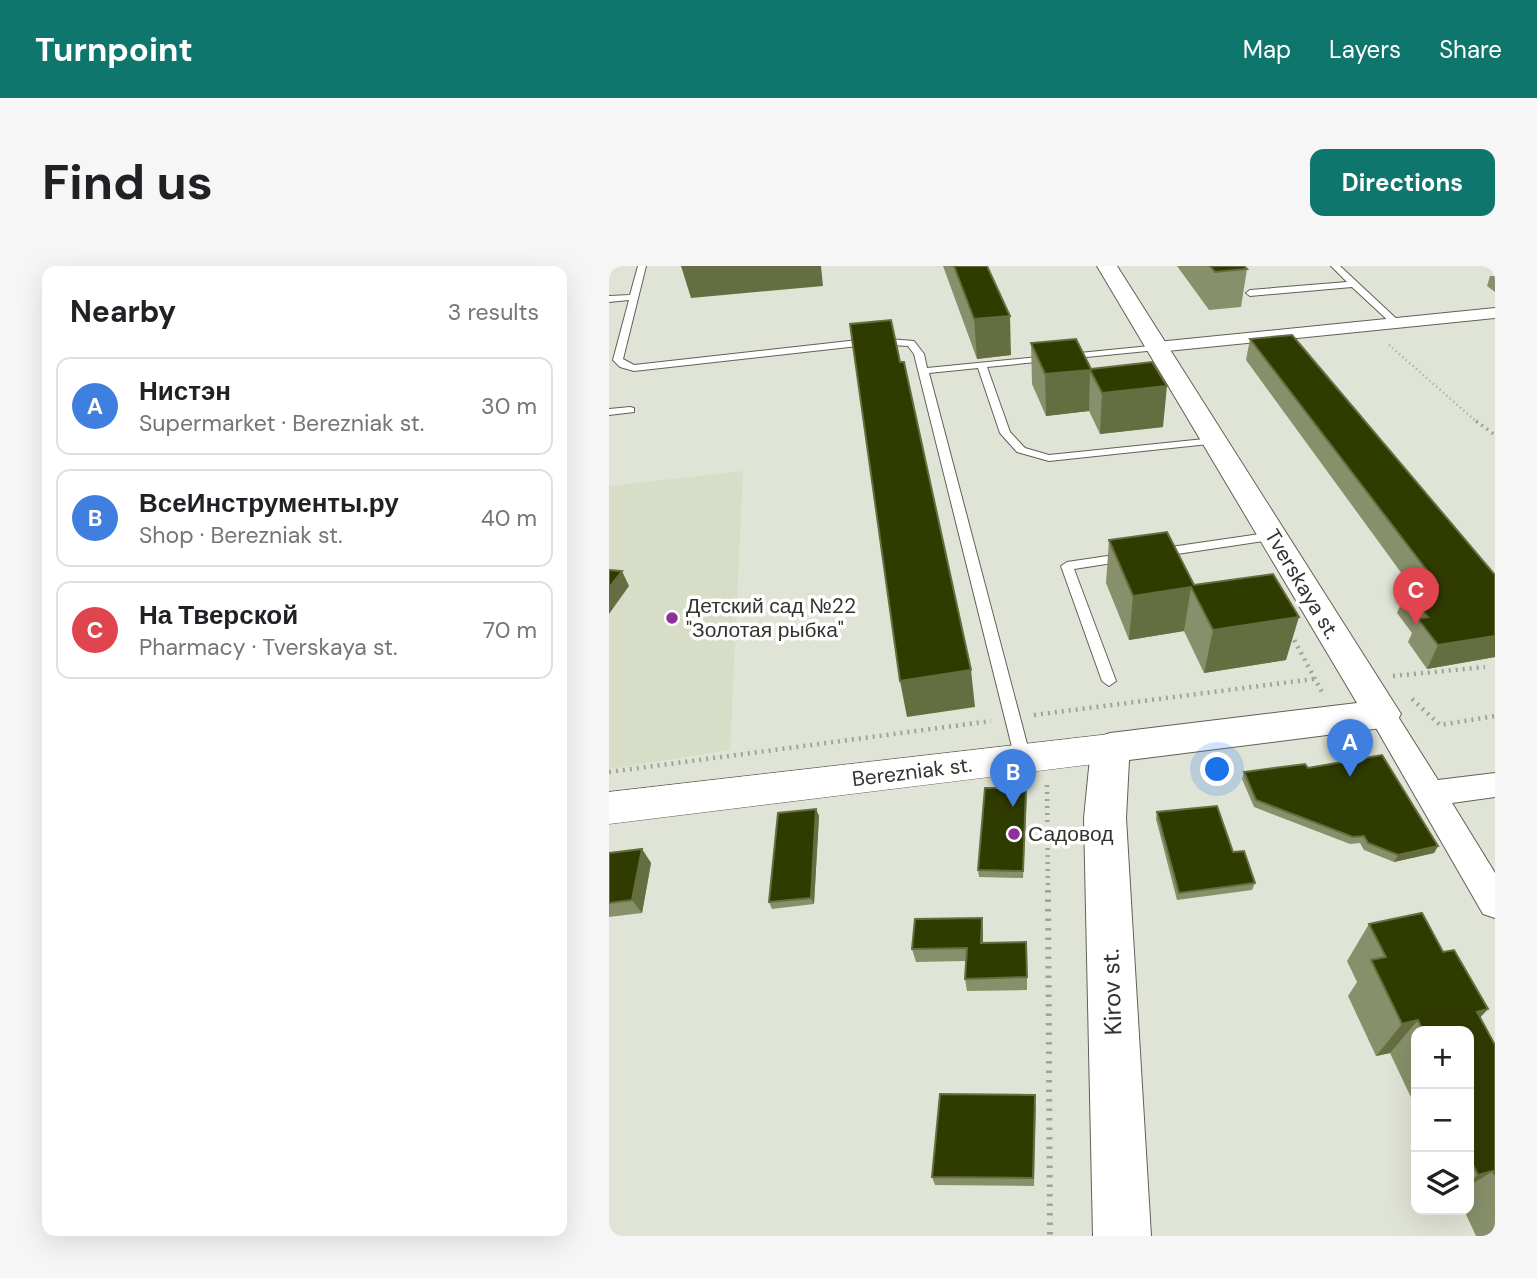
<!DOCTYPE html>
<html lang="en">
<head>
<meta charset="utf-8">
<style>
	body { margin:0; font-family:"DM Sans",sans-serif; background:#f6f6f6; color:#202124 }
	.controls { position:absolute; right:21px; bottom:21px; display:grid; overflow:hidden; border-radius:14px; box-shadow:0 7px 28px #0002 }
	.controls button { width:63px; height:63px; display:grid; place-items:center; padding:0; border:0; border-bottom:2px solid #e0e0e0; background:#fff; color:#202124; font:35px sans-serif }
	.you { position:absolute; left:609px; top:504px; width:24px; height:24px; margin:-18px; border:5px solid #fff; border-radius:50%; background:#1a73e8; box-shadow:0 0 0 10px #1a73e833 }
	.badge { display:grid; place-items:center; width:46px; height:46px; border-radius:50%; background:#0f766e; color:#fff; font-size:23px; font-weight:700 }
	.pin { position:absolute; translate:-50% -58px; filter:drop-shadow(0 2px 4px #0008) }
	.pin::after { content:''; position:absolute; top:37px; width:24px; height:21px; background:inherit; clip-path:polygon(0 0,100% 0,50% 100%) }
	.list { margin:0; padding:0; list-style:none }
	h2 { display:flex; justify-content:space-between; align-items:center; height:91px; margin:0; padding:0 28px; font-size:30px }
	h2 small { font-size:23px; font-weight:400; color:#757577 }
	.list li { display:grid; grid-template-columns:46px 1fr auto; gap:21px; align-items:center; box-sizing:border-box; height:98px; margin:0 14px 14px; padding:0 14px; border:2px solid #e0e0e0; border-radius:14px }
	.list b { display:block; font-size:26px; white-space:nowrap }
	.list p { margin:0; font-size:23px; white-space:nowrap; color:#757577 }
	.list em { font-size:23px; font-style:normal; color:#757577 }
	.icon { flex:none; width:38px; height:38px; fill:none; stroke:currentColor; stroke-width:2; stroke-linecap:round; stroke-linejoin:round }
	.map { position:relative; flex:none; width:886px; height:970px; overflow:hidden; border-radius:14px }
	header { display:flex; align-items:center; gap:42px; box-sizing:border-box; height:98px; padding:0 35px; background:#0f766e; color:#fff }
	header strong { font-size:33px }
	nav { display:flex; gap:38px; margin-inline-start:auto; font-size:24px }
	.intro { display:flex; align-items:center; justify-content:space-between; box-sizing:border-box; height:168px; padding:0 42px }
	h1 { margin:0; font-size:49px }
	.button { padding:18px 32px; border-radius:14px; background:#0f766e; color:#fff; font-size:24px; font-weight:700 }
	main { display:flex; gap:42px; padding:0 42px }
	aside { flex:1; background:#fff; border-radius:14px; box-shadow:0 7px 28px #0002 }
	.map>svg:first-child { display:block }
	.built { fill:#d7ddc7 }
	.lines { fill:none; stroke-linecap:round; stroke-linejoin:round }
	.service-casing { stroke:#5f6256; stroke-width:2 }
	.minor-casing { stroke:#5f6256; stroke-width:2 }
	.tertiary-casing { stroke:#5f6256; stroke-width:1 }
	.secondary-casing { stroke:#5f6256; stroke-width:2 }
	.path-far3 { stroke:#a0a398; stroke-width:2.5; stroke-dasharray:1 3.5; stroke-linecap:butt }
	.path-far2 { stroke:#a0a398; stroke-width:3.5; stroke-dasharray:2 4.5; stroke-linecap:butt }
	.path-far1 { stroke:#a0a398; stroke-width:4.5; stroke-dasharray:2 5; stroke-linecap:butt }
	.path { stroke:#a0a398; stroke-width:6; stroke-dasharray:2.5 7; stroke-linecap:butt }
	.service { fill:#fff; fill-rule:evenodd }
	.minor { fill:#fff; fill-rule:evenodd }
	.tertiary { fill:#fff; fill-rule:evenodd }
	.secondary { fill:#fff; fill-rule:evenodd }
	.wall { fill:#88906b }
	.shaded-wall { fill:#656e40 }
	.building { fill:#303b00; stroke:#656e40; stroke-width:2 }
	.poi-dot { fill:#902f97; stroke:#fff; stroke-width:2.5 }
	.labels { text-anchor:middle; stroke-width:7; stroke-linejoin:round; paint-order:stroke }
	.street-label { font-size:21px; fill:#32342e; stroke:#fff }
	.poi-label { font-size:21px; fill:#32342e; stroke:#fff; text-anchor:start }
	.near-street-label { font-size:24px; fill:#32342e; stroke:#fff }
</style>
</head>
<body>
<header>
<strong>Turnpoint</strong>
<nav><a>Map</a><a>Layers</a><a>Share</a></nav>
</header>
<div class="intro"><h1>Find us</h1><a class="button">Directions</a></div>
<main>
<aside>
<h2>Nearby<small>3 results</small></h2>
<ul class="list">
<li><span class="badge" style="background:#3f7fe0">A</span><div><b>Нистэн</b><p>Supermarket · Berezniak st.</p></div><em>30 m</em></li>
<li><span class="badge" style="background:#3f7fe0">B</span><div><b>ВсеИнструменты.ру</b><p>Shop · Berezniak st.</p></div><em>40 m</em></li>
<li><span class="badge" style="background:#e0444e">C</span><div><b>На Тверской</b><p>Pharmacy · Tverskaya st.</p></div><em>70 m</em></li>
</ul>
</aside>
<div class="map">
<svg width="886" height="970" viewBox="0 0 886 970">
	<rect width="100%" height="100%" fill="#e0e4d6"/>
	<path class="built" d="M134,205L121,484L0,503V220Z"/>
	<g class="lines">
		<defs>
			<path id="service" d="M29,0H37L14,93L25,99L267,72L305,75L315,88L318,102L551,79V83L548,84L378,101L401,166L416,182L440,189L605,172L610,175L609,177L440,195L408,186L391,167L369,102L320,107L422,493L420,497H408L406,493L305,88L299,80L267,78L25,105L11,101L4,94L20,34L0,36V30L21,29Z
				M722,0H731L791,56V60H785L743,21L641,30L637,27L641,24L738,16Z
				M21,141L25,142V146L0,149V143Z
				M664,266L670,270L668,273L548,291L542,287L548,283Z
				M519,287L523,288V294L465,303L507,415L500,420L493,415L452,300L458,296Z"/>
			<path id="minor" d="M886,42V52L548,86L539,81L548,76Z
				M773,437L783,441L829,514L886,507V531L843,537L886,607V652L874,648L759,448L763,441Z"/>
			<path id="tertiary" d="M501,468L514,472L519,482L514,492L501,496L0,558V526Z"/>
			<path id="secondary" d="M488,0H508L792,448L786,458L773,462L520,494L517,552L542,970H484L475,552L482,482L487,472L501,467L748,437Z"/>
		</defs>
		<use href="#service" class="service-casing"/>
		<use href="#minor" class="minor-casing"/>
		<use href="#tertiary" class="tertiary-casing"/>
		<use href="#secondary" class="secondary-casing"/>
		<path class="path-far3" d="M780,79L869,157"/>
		<path class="path-far2" d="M867,155L886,169"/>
		<path class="path-far1" d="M682,368L714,428
			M784,410L876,401
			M803,433L831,459L886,450
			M425,449L705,413
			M0,506L382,455
			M438,519L439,625"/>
		<path class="path" d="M439,624L441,970"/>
		<use href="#service" class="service"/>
		<use href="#minor" class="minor"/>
		<use href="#tertiary" class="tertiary"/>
		<use href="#secondary" class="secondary"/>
	</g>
	<path class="wall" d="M334,0H378L402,89L368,93Z
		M568,0H635L638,3L632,41L600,44Z
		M881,10H886V26L878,20Z
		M641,73L886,309V391L818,403L799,376L803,367L788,347L798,324L804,323L637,94Z
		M422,77L482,103L554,161L491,168L480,145L437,150L423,118Z
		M500,274L585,319L677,394L595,407L575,365L520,374L497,317Z
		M699,502L829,580L825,587L785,596L755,584L751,577L741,578L645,541L633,513L635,506Z
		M418,529L414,612L370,611L369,604Z
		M207,543L210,550L205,638L163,643L160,636Z
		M548,546L624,586L646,617L643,624L568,634L547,553Z
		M33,583L42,597L33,647L0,651V587Z
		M760,658L834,686L879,743L871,752L886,779V970H867L855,944H860V765H807V842L781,787L767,790L739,730L748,716L738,695Z
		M374,665V677L418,688V724L358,725L356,713L357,695L307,696L303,683Z
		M427,839L425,920L326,919L323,911Z
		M807,865V875L804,868Z"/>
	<path class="shaded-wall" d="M72,0H212L214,20L82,32Z
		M401,50L402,89L368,93L365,53Z
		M481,104L480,145L437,150L436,108Z
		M558,120L554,161L491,168L493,127Z
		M13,305L20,320L0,348V322Z
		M582,321L575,365L520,374L524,330Z
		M690,351L677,394L595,407L604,364Z
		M886,370V391L818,403L829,379Z
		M362,404L366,441L298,451L291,415Z
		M207,543L210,550L205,638L202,632Z
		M829,580L825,587L785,596L789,589Z
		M33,583L42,597L33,647L23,634Z
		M373,652L374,665V689L372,677Z
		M879,743L857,765L868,746Z
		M809,754L781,787L767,790L793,758Z
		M884,905L860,920V915L869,909Z"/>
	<path class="building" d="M345,0H378L401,50L365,53Z
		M601,0H635L638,3L606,6Z
		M282,54L291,96H295L362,404L291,415L241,58Z
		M683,69L886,309V370L829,379L809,353L819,351L798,324L829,319L641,73Z
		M467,73L482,103L543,96L558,120L493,127L481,104L436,108L422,77Z
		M558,266L585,319L664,308L690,351L604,364L582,321L524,330L500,274Z
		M0,304L13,305L0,322Z
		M773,489L829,580L789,589L759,577L755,570L744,571L647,534L635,506L696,498L699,502Z
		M376,522H417L414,605L369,604Z
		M608,540L624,586L635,585L646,617L570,627L548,546Z
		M207,543L202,632L160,636L169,547Z
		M33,583L23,634L0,637V587Z
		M813,647L834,686L845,684L879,743L868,746L886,779V909L884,905L869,909L860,890V765H814L809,754L793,758L762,694L777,691L760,658Z
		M373,652L372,677L417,676L418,711L356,713L358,682L303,683L306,653Z
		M331,828L426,829L424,912L323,911Z"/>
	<g class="poi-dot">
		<circle cx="63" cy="352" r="7"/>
		<circle cx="405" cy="568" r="7"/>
	</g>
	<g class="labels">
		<g class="street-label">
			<text transform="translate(693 318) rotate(59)" y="7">Tverskaya st.</text>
			<text transform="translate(303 506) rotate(-7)" y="7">Berezniak st.</text>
		</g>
		<g class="poi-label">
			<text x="77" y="347">Детский сад №22<tspan x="77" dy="24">"Золотая рыбка"</tspan></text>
			<text x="419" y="575">Садовод</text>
		</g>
		<g class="near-street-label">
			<text transform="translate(503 726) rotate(-92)" y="8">Kirov st.</text>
		</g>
	</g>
</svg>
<div class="controls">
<button>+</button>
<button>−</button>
<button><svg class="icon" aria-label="layers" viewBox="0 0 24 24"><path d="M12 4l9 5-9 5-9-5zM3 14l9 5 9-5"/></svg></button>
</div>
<div class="you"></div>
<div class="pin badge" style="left:741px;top:511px;background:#3f7fe0">A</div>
<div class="pin badge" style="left:404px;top:541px;background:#3f7fe0">B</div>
<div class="pin badge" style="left:807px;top:359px;background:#e0444e">C</div>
</div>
</main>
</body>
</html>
